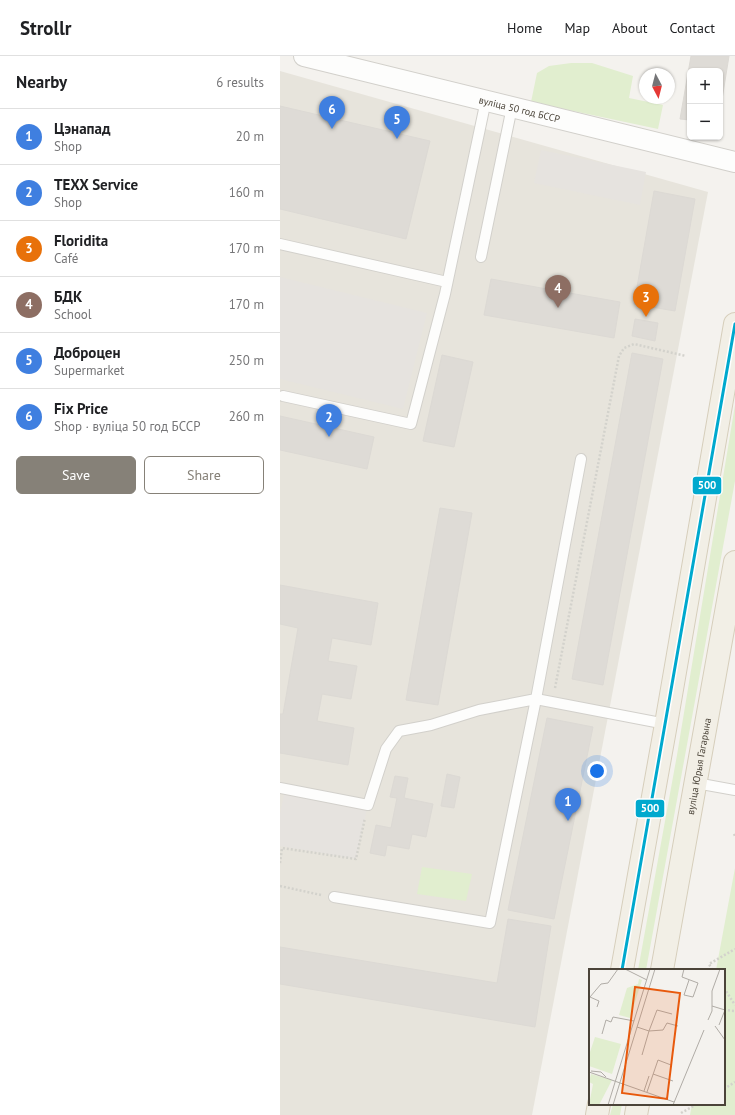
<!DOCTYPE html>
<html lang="en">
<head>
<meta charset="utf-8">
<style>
	body { margin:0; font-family:"PT Sans",sans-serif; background:#f6f6f6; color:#202124 }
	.controls { position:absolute; right:12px; top:12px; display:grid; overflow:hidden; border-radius:6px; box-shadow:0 1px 3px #0004 }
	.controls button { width:36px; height:36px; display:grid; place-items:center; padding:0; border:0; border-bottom:1px solid #e0e0e0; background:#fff; color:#202124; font:20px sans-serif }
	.compass { position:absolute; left:359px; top:12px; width:36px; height:36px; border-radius:50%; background:#fff; box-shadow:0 1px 3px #0004; rotate:173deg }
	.you { position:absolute; left:317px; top:715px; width:14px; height:14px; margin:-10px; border:3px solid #fff; border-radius:50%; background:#1a73e8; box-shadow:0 0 0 6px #1a73e833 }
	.badge { display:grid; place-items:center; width:26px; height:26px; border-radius:50%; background:#868178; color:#fff; font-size:13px; font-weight:700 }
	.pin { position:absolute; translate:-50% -33px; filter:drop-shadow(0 1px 2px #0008) }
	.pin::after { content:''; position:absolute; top:21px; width:14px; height:12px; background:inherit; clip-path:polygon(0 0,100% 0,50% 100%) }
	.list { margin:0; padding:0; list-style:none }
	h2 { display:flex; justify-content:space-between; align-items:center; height:52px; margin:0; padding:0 16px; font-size:17px }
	h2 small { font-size:13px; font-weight:400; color:#757577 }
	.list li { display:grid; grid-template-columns:26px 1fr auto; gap:12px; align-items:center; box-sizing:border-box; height:56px; padding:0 16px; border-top:1px solid #e0e0e0 }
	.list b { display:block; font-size:15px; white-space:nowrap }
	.list p { margin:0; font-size:13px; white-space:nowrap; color:#757577 }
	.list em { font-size:13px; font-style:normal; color:#757577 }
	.actions { display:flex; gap:8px; padding:12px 16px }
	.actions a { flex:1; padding:9px 0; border:1px solid #868178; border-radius:6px; text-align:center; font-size:14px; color:#868178 }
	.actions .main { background:#868178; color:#fff }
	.map { position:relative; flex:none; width:455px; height:1059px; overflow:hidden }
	header { display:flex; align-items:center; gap:24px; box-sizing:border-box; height:56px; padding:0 20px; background:#fff; border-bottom:1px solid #e0e0e0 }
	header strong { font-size:19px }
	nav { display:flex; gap:22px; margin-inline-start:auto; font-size:14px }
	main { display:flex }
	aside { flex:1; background:#fff }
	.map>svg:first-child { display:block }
	.residential { fill:#e7e4dc }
	.green { fill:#e1eecf }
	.parking { fill:#e6e3df }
	.building { fill:#dedbd6; stroke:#dcd9d4 }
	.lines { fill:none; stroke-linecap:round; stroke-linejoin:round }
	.lane-casing { stroke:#d2d0cb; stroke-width:12 }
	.street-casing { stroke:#d2d0cb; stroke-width:22 }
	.primary-casing { stroke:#d6cebb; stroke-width:24 }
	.path { stroke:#d3d2cc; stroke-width:2.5; stroke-dasharray:2 2; stroke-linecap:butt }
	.lane { stroke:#fdfdfc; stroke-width:10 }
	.street { stroke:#fdfdfc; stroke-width:20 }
	.primary { stroke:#f2efe6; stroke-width:22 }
	.bus-1-casing { stroke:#fff; stroke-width:6 }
	.bus-1 { stroke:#00a9ce; stroke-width:3 }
	.labels { text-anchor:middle; stroke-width:3.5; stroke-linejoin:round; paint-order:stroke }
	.street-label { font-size:10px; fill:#4b4439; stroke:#fff }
	.inset-road { fill:none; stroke:#b0aca6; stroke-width:1 }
	.view { fill:#e8590c; fill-opacity:0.15; stroke:#e8590c; stroke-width:2 }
	.inset-edge { fill:none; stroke:#4b4439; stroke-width:2 }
	.line-badge { stroke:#fff; stroke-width:1.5 }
	.badge-label { font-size:11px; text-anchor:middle; font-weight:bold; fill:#fff }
</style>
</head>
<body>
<header>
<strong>Strollr</strong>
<nav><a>Home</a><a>Map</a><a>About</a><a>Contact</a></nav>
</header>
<main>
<aside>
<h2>Nearby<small>6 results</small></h2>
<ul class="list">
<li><span class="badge" style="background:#3f7fe0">1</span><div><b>Цэнапад</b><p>Shop</p></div><em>20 m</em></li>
<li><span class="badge" style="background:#3f7fe0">2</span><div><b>TEXX Service</b><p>Shop</p></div><em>160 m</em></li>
<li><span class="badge" style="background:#e8710a">3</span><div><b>Floridita</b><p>Café</p></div><em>170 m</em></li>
<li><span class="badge" style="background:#8d6e63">4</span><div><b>БДК</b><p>School</p></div><em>170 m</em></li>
<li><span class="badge" style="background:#3f7fe0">5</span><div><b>Доброцен</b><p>Supermarket</p></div><em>250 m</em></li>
<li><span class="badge" style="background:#3f7fe0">6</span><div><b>Fix Price</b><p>Shop · вуліца 50 год БССР</p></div><em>260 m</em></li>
</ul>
<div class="actions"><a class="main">Save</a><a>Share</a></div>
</aside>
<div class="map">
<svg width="455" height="1059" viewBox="0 0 455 1059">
	<rect width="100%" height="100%" fill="#f4f2ee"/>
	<path class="residential" d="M0,15L428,136L252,1059H0Z"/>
	<path class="green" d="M291,7H312L353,20L349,42L383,49L378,73L251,46L257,17L269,10Z
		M455,349V425L366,914H358L397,699Z
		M142,811L192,818L186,845L137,838Z
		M455,812V1059H410L412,1048H444V914H436Z
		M333,1048H342L340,1059H330Z"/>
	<path class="parking" d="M261,94L366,116L360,149L254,127Z
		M0,221L147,257L123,353L0,323Z
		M5,733L88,749L76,803L0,790V758Z"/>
	<path class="building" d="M411,0H449L440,56V15H410V64L400,63Z
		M0,50L150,85L126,183L0,153Z
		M374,135L415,143L395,255L354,248Z
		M211,223L340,246L334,282L204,259Z
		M355,263L378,267L375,285L352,280Z
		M352,297L383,303L323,629L292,623Z
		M162,299L193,306L174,391L143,385Z
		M0,360L94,381L87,413L0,394Z
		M160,452L192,457L158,649L126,644Z
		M0,529L98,547L91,589L52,582L48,605L77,610L71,643L42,638L37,665L74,672L68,709L0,697V658H3L18,572L0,568Z
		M267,662L313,671L274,863L228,854Z
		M167,718L180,721L174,752L161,750Z
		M115,720L128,722L124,742L153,748L146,781L132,778L129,793L107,789L105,800L90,797L96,769L111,772L117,742L110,741Z
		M228,863L271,870L255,971L0,928V891L217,927Z"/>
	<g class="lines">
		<defs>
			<path id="lane" d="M0,188L167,226
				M201,201L232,51
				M3,340L131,368L165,238L206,44
				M301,403L256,643L386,668
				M416,727L455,734
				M0,732L88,749L106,693L119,675L151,669L199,654L256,643L210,867L54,841"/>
			<g id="street">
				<path id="s1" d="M24,0L455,106"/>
			</g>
			<g id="primary">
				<path d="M342,914L386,668L455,268"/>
				<path id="s2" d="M382,914L455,506"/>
				<path d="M317,1059L319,1048"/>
				<path d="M356,1059L358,1048"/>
			</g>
		</defs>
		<use href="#lane" class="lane-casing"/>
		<use href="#street" class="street-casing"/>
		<use href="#primary" class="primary-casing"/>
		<path class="path" d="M275,632L339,300L344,292L354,288L406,300
			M454,778L455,780
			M0,807L2,792L76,803L85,762
			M0,830L41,839
			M432,914L429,908L455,893
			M444,932L455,949
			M444,954L455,955
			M444,1033L455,1026
			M401,1057L417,1048"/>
		<use href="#lane" class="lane"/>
		<use href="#street" class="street"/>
		<use href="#primary" class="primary"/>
		<defs>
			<path id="bus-1" d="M342,914L455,268"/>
		</defs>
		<use href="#bus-1" class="bus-1-casing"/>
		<use href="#bus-1" class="bus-1"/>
	</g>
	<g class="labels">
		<g class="street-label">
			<text dy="4" stroke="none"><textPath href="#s1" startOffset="222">вуліца 50 год БССР</textPath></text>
			<text dy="4" stroke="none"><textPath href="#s2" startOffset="207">вуліца Юрыя Гагарына</textPath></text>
		</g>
	</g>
	<g transform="translate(309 913)">
		<rect width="136" height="136" fill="#f4f2ee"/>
		<path d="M50,10L53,11L41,49L30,46L38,19L49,15ZM6,68L32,75L23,105L0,97V86ZM2,105L23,111L10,136H0L4,115L0,113Z" fill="#e1eecf"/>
		<path class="inset-road" d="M36,0L58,11M95,0L93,8L109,14L104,28L95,26L100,11M123,37L136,41L130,56M8,38L10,32L1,28L12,15L19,14L29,0M83,45L68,41L60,62L74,61L78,54L89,57M119,51L123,42V22L131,0M126,57L136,71M48,58L60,62L53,86M13,65L17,51L22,53L24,48L45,52M2,102L12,103L17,108M0,103L85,133M64,105L84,112M55,122L60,107M58,123L69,91L82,96M19,136L61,0M24,136L66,0M84,136L115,61"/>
		<path class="view" d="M46,18L91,24L78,130L33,124Z"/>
		<rect width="136" height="136" class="inset-edge"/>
	</g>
	<g class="line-badge">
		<rect x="412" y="420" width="30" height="19" rx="4" fill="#00a9ce"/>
		<rect x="355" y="743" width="30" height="19" rx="4" fill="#00a9ce"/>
	</g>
	<g class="badge-label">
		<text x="427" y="433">500</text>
		<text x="370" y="756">500</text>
	</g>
</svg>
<div class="controls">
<button>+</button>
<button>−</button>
</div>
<svg class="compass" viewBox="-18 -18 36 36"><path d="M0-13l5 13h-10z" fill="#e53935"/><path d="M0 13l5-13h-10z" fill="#757577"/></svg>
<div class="you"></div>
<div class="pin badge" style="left:288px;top:765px;background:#3f7fe0">1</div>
<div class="pin badge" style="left:49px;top:381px;background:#3f7fe0">2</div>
<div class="pin badge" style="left:366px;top:261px;background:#e8710a">3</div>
<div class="pin badge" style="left:278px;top:252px;background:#8d6e63">4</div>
<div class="pin badge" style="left:117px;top:83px;background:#3f7fe0">5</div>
<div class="pin badge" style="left:52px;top:73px;background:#3f7fe0">6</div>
</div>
</main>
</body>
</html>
